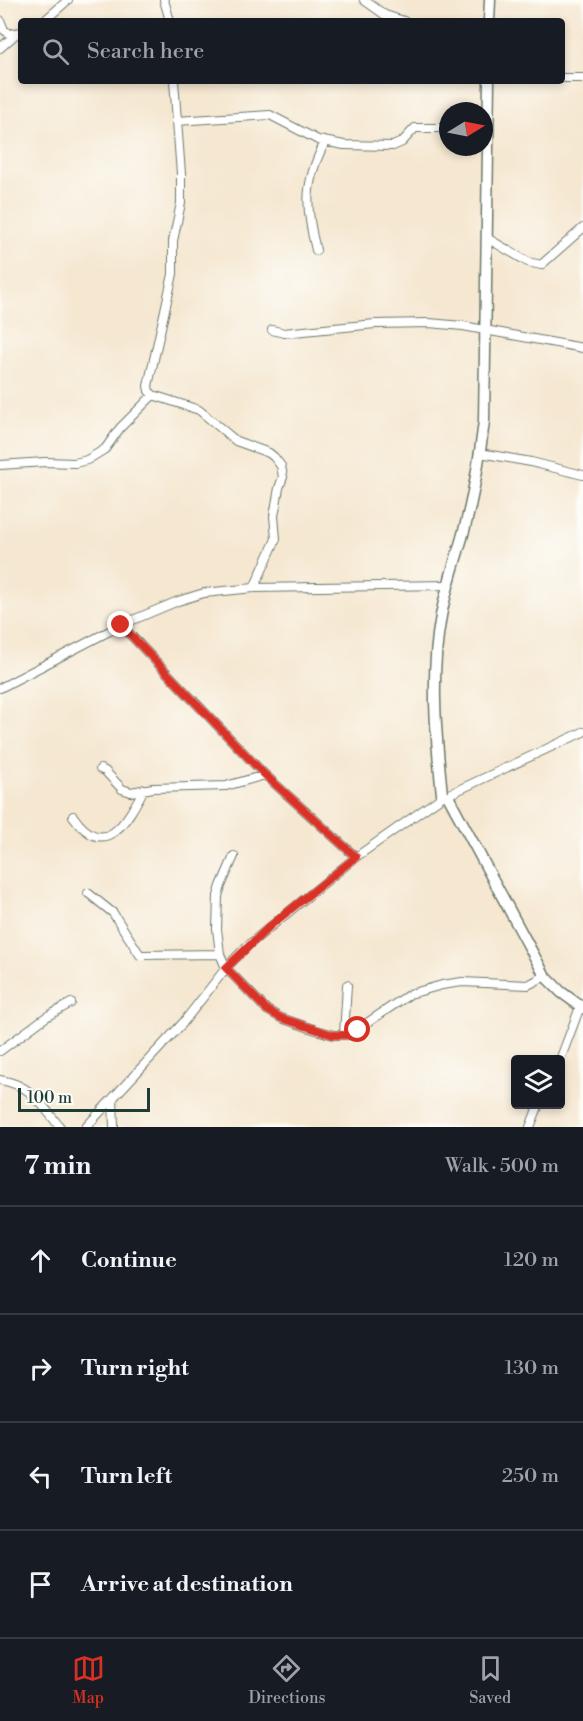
<!DOCTYPE html>
<html lang="en">
<head>
<meta charset="utf-8">
<style>
	body { margin:0; font-family:"Libre Bodoni",serif; background:#20242c; color:#f1f3f6 }
	.controls { position:absolute; right:18px; bottom:18px; display:grid; overflow:hidden; border-radius:6px; box-shadow:0 3px 9px #0003 }
	.controls button { width:54px; height:54px; display:grid; place-items:center; padding:0; border:0; border-bottom:2px solid #363941; background:#171b24; color:#f1f3f6; font:30px sans-serif }
	.compass { position:absolute; left:439px; top:102px; width:54px; height:54px; border-radius:50%; background:#171b24; box-shadow:0 3px 9px #0003; rotate:80deg }
	.scale { position:absolute; left:18px; bottom:15px; width:132px; box-sizing:border-box; padding-left:6px; border:3px solid #1f3d34; border-top:0; font-size:16px; line-height:21px; white-space:nowrap; color:#1f3d34; -webkit-text-stroke:4px #fdfcf7; paint-order:stroke }
	.stop { position:absolute; width:18px; height:18px; margin:-14px; border:4px solid #d93025; border-radius:50%; background:#fff }
	.stop.end { background:#d93025; border-color:#fff; box-shadow:0 2px 6px #0008 }
	.list { margin:0; padding:0; list-style:none }
	h2 { display:flex; justify-content:space-between; align-items:center; height:78px; margin:0; padding:0 24px; font-size:26px }
	h2 small { font-size:20px; font-weight:400; color:#9ea1a6 }
	.list li { display:grid; grid-template-columns:39px 1fr auto; gap:18px; align-items:center; box-sizing:border-box; height:108px; padding:0 24px; border-top:2px solid #363941 }
	.list b { display:block; font-size:22px; white-space:nowrap }
	.list em { font-size:20px; font-style:normal; color:#9ea1a6 }
	.icon { flex:none; width:33px; height:33px; fill:none; stroke:currentColor; stroke-width:2; stroke-linecap:round; stroke-linejoin:round }
	.map { position:relative; flex:none; width:583px; height:1127px; overflow:hidden }
	.search { position:absolute; background:#171b24; box-shadow:0 3px 9px #0003; left:18px; right:18px; top:18px; height:66px; display:flex; align-items:center; gap:15px; box-sizing:border-box; padding:0 21px; border-radius:6px; color:#9ea1a6; font-size:22px }
	.sheet { height:510px; background:#171b24 }
	nav { display:flex; justify-content:space-around; align-items:center; box-sizing:border-box; height:84px; border-top:2px solid #363941; background:#171b24; font-size:16px; color:#9ea1a6 }
	nav a { display:grid; justify-items:center; gap:3px }
	nav .on { color:#d93025 }
	.map>svg:first-child { display:block }
	.lines { fill:none; stroke-linecap:round; stroke-linejoin:round }
	.street-casing { stroke:#6a786b; stroke-width:10 }
	.secondary-casing { stroke:#6a786b; stroke-width:13 }
	.street { stroke:#fff; stroke-width:8 }
	.secondary { stroke:#fff; stroke-width:10 }
	.route { stroke:#d93025; stroke-width:8 }
</style>
</head>
<body>
<div class="map">
<svg width="583" height="1127" viewBox="0 0 583 1127">
	<rect width="100%" height="100%" fill="#fdfcf7"/>
	<filter id="ink" filterUnits="userSpaceOnUse"><feTurbulence type="fractalNoise" baseFrequency=".0167" numOctaves="2"/><feDisplacementMap in="SourceGraphic" scale="12" xChannelSelector="R" yChannelSelector="G"/><feConvolveMatrix kernelMatrix="1 2 1 2 8 2 1 2 1" color-interpolation-filters="sRGB"/></filter>
	<filter id="wash" filterUnits="userSpaceOnUse"><feTurbulence type="fractalNoise" baseFrequency=".008" numOctaves="4" result="noise"/><feDisplacementMap in="SourceGraphic" scale="24" xChannelSelector="R" yChannelSelector="G"/><feGaussianBlur stdDeviation="1.35" result="paint"/><feColorMatrix in="noise" values="0 0 0 0 0 0 0 0 0 0 0 0 0 0 0 0 0 1.4 0 .05"/><feComposite in="paint" operator="in"/></filter>
	<g filter="url(#wash)">
		<rect width="100%" height="100%" fill="#f5e7d0"/>
	</g>
	<g filter="url(#ink)">
		<g class="lines">
			<defs>
				<path id="street" d="M164,0L170,21
					M364,0L385,15L404,21
					M0,20L4,30L10,34L21,32
					M44,21L68,0
					M0,48L16,34
					M562,78H583
					M174,81L181,174V203L173,241V274L148,386L149,391L153,395L199,410L236,441L269,453L274,457L281,466L283,477L279,488L274,516L276,539L254,588
					M176,121L270,115L318,140L344,145L393,146L402,142L415,128H448
					M487,238L528,262L541,265L583,228
					M316,250C305,206 304,183 325,142
					M272,330L284,333L375,324L429,323L463,326L583,348
					M480,453L531,462L583,475
					M0,465L45,462L75,463L87,460L105,449L120,428L153,395
					M121,625L263,773L356,857
					M0,688L121,625L178,601L204,593L254,588L448,585
					M100,769L105,771L122,789L131,792L153,788L226,786L265,775
					M452,793L583,732
					M73,816C105,862 127,821 144,789
					M234,856L221,886L218,896L217,929L220,954L226,968L267,1010L281,1018L316,1030L334,1035H349L410,994L442,985L462,982L528,985L545,976
					M88,893L113,913L140,955L220,954
					M344,1035L347,985
					M0,1051L46,1017L71,1003
					M560,1060L580,1007
					M0,1080C32,1085 41,1104 60,1127
					M113,1098L114,1127
					M86,1127L182,1024L226,968L246,947L356,857L443,796
					M530,1127L539,1104"/>
				<path id="secondary" d="M489,21L490,0
					M442,794C436,736 430,674 441,616C447,583 459,552 467,519C475,487 480,454 484,421L489,81
					M449,798L545,976L561,992L583,1008"/>
			</defs>
			<use href="#street" class="street-casing"/>
			<use href="#secondary" class="secondary-casing"/>
			<use href="#street" class="street"/>
			<use href="#secondary" class="secondary"/>
		</g>
	</g>
	<g class="lines" filter="url(#ink)">
		<path class="route" d="M121,625L263,773L356,857L270,926L226,968L267,1010L281,1018L333,1035H349L358,1030"/>
	</g>
</svg>
<div class="controls">
<button><svg class="icon" aria-label="layers" viewBox="0 0 24 24"><path d="M12 4l9 5-9 5-9-5zM3 14l9 5 9-5"/></svg></button>
</div>
<svg class="compass" viewBox="-18 -18 36 36"><path d="M0-13l5 13h-10z" fill="#e53935"/><path d="M0 13l5-13h-10z" fill="#9ea1a6"/></svg>
<div class="scale">100 m</div>
<div class="stop" style="left:358px;top:1030px"></div>
<div class="stop end" style="left:121px;top:625px"></div>
<div class="search"><svg class="icon" aria-label="search" viewBox="0 0 24 24"><circle cx="10" cy="10" r="6"/><path d="M15 15l6 6"/></svg>Search here</div>
</div>
<section class="sheet">
<h2>7 min<small>Walk · 500 m</small></h2>
<ul class="list">
<li><svg class="icon" aria-label="ahead" viewBox="0 0 24 24"><path d="M12 20V5M6 11l6-6 6 6"/></svg><div><b>Continue</b></div><em>120 m</em></li>
<li><svg class="icon" aria-label="right" viewBox="0 0 24 24"><path d="M7 20v-9h11M14 6l5 5-5 5"/></svg><div><b>Turn right</b></div><em>130 m</em></li>
<li><svg class="icon" aria-label="left" viewBox="0 0 24 24"><path d="M17 20v-9H6M10 6l-5 5 5 5"/></svg><div><b>Turn left</b></div><em>250 m</em></li>
<li><svg class="icon" aria-label="arrive" viewBox="0 0 24 24"><path d="M6 21V4h12l-3 4 3 4H6"/></svg><div><b>Arrive at destination</b></div></li>
</ul>
</section>
<nav>
<a class="on"><svg class="icon" aria-label="map" viewBox="0 0 24 24"><path d="M3 6l6-2 6 2 6-2v14l-6 2-6-2-6 2zM9 4v14M15 6v14"/></svg>Map</a>
<a><svg class="icon" aria-label="directions" viewBox="0 0 24 24"><path d="M12 3l9 9-9 9-9-9zM9 14v-3h6M13 9l2 2-2 2"/></svg>Directions</a>
<a><svg class="icon" aria-label="saved" viewBox="0 0 24 24"><path d="M7 4h10v16l-5-4-5 4z"/></svg>Saved</a>
</nav>
</body>
</html>
